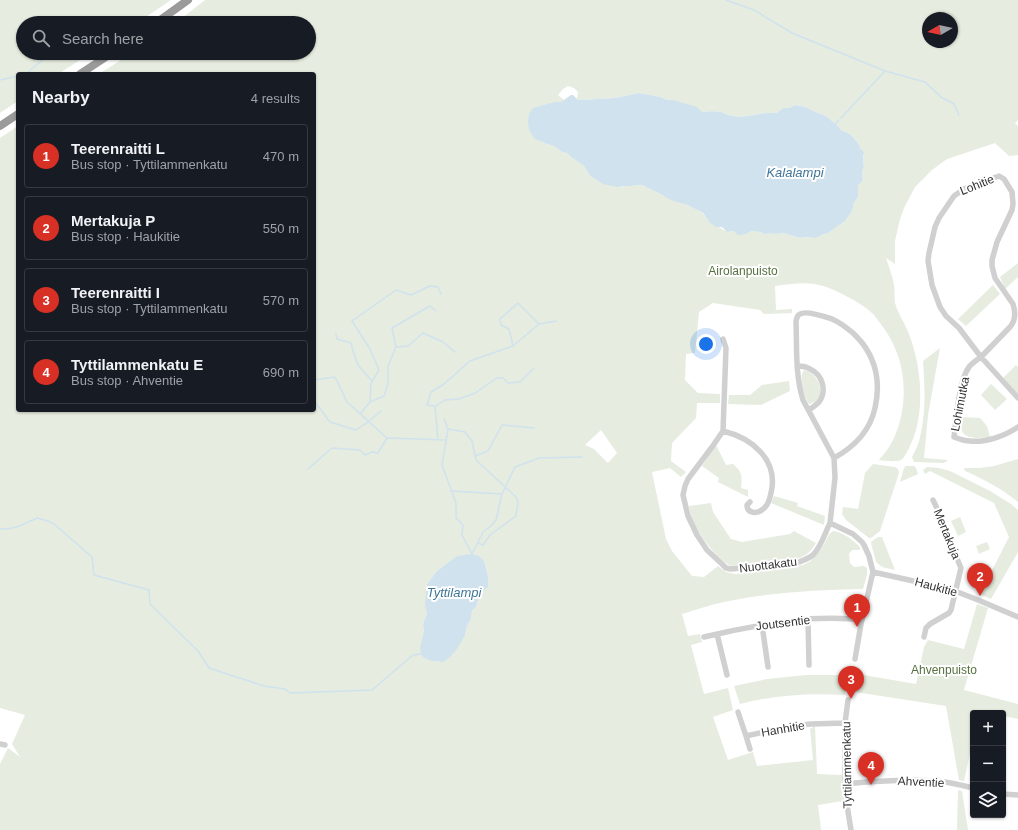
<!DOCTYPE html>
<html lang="en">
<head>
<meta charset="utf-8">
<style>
	body { margin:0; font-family:Helvetica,sans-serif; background:#242831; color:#f1f3f6 }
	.controls { position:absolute; right:12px; bottom:12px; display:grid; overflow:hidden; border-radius:4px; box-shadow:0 1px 3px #0004 }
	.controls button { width:36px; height:36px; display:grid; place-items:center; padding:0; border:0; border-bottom:1px solid #363941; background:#171b24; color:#f1f3f6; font:20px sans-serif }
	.compass { position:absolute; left:922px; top:12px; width:36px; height:36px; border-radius:50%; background:#171b24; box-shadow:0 1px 3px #0004; rotate:261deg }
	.you { position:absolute; left:706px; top:344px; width:14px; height:14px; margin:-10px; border:3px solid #fff; border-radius:50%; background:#1a73e8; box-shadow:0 0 0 6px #1a73e833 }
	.badge { display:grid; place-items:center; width:26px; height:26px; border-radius:50%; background:#d93025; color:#fff; font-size:13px; font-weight:700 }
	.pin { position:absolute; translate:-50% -33px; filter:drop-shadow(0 1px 2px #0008) }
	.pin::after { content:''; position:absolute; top:21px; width:14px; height:12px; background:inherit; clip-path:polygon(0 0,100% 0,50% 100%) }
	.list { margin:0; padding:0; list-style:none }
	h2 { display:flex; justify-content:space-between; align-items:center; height:52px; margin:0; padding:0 16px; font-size:17px }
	h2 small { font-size:13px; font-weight:400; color:#9ea1a6 }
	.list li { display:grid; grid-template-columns:26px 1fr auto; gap:12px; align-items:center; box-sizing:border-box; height:64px; margin:0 8px 8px; padding:0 8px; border:1px solid #363941; border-radius:4px }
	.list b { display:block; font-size:15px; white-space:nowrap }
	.list p { margin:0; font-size:13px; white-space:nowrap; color:#9ea1a6 }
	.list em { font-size:13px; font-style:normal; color:#9ea1a6 }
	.icon { flex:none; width:22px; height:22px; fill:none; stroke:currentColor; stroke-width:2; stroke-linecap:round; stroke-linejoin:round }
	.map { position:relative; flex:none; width:1018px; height:830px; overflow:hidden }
	.search { position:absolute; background:#171b24; box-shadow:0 1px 3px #0004; left:16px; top:16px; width:300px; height:44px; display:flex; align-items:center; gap:10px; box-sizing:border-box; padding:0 14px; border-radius:22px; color:#9ea1a6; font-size:15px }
	.panel { position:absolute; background:#171b24; box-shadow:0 1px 3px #0004; left:16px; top:72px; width:300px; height:340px; border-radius:4px }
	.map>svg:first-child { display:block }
	.green { fill:#e6ecdf; fill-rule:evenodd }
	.water { fill:#cfe2ee }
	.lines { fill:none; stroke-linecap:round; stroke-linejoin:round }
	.stream { stroke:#cfe2ee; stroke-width:1.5 }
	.minor { stroke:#d0d0d0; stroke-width:5.5 }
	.highway { stroke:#9a9a9a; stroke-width:8 }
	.labels { text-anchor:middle; stroke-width:4; stroke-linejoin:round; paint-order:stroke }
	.street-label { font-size:12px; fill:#333; stroke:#fff }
	.park-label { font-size:12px; fill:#56703f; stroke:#fff }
	.water-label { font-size:13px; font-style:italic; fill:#3f7597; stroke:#fff }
</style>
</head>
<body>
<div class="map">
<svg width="1018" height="830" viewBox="0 0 1018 830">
	<rect width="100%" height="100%" fill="#fff"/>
	<path class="green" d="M0,0H171L137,23H23V53H91L58,74H18V101L0,113Z
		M205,0H1018V120L1015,123L1018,126V155L1009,156L995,143L947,159L932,170L915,187L904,208L900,219L895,241V264L886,258C889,267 892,275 894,285C895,291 894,297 895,303C898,314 905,323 909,334C921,366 925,407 913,439C911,444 905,458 901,460C896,462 885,461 879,460C884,454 890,447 893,440C910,404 907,359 883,327C880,323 877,319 874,315C866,307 856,301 846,296C837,291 826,286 815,284C802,282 788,284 775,286L776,310L792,309V313L764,314L760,310L713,303L699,312L695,353L686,354L685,380L698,393L720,394V403H697L696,418L672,443L671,461L686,472L681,477L670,468L652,472L666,539L672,551L692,576L704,577L718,566L726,572L735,574L803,565C813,561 819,552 824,544C827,539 828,534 833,531C843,532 853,540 860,547V550H852L849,554L850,563L854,567L864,566L867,568V575L863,589C818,590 773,592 729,601C713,604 698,609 682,614L688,636L700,634L702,642L691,645L704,694L728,688L733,710L713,717L728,760L753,752L757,766L813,760L810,729L815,726L817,774L842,775L843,801L818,805L821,830H0V764L8,748L20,757L12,744L25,715L0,708V138L18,126V410H314V74H99L132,53H309V23H176ZM928,18H952V42H928ZM568,86L574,88L578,92L577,99L579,100L615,98L639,93L661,97L667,100H673L702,112C707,111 717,111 721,112C725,113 729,116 733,116C748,119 762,111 777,113L783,108H789L795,105L806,107L811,110L826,116L838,126L841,130L850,134L858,143L864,155L863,160L864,166L862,173L863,180L858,186V197L854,203L852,211L845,221L828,233L821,235L819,237L814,238L805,237L800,238L784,233L776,234L771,232L765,234L760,232L752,231L746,234L732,231H725C721,227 717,227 712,224C708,222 706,216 702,213C685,202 665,199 649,188H647L645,186L639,185L632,186H625L621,187L596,180L590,176L584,166L571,157L567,153L562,152L554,146L547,144L538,140L529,130L555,102H561L564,100L558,95L563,89ZM601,430L617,453L608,463L594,449L585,445ZM454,558L484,561L488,576V587L480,595L476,607L472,611L471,619L467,626L465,635L439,662L424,658V632L423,624L427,613V584L437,571Z
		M1018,263V277L1005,289L1000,277Z
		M993,285L1000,294L966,326L958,319Z
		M940,348L928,415L924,458L948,460L944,463L914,462L912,457C915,451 919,444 920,437C926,412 925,387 923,361Z
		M1016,365L1018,367V394L1016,393L1003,378Z
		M804,370C822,374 827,401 809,404C804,397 798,378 804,370Z
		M789,381L790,391L761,405L728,404L729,395H750L762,385Z
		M991,384L1007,399L995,410L981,395Z
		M961,417L980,418L987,426L990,437C974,439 957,440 961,417Z
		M716,445L726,465L733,464C743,473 742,476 741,488L748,490V497L718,482L719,478L702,466Z
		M1018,459V502C1002,489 984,479 965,471L964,469L965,468H980L994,466Z
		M873,464L895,467L898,469L899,473L880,531L871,538H869L846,520L842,514L843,507L858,509L865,473Z
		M906,466H914L916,468L918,474L900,482L904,468Z
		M927,467L939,468L950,471L990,491L1011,504L1018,510V552L991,599L980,594L1009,537L994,503L930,471L925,474L923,470Z
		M774,496L798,503L797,506L825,516L824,525L771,503Z
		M711,503L713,512L731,539L742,542L790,534L794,531L816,543L812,549L807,554L800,558L759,564L731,566C719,561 697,533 693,521C691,517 690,511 689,506Z
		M960,517L966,532L958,536L951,521Z
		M878,537H882L895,570L882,567L876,562L871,543L872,541Z
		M987,542L990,549L979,554L976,546Z
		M977,604L988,608L964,690L1018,704V719L1003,716V713H990L980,711L979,713H973V740L964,781L959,780L946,706L855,692L858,674L916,684L924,647L928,640L964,649Z
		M806,675H848L845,695C809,693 775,695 740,704L734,686L767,679Z
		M958,790L962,791L968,830H957Z"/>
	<path class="water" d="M639,93L661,97L667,100H673L697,107L702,112C707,111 717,111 721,112C725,113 729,116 733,116C748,119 762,111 777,113L783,108H789L795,105L806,107L811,110L826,116L838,126L841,130L850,134L858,143L861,149L864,152L863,160L864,166L862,173L863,180L858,186V197L854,203L852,211L845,221L828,233L821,235L819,237L814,238L805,237L800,238L784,233L776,234L771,233L765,234L760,232L752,231L746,234L738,235C734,231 733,230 727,232L722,227H716L710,223L703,213L687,205L671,200L662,195L652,190L649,188H647L645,186L639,185L632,186H625L618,187L603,184L590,176L584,166L571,157L567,153L562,152L554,146L547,144L535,139L529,130L528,121L529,114L533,108L555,102H561L571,95H573L577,99L579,100L615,98Z
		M472,554L479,556L484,561L488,576V587L480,595L476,607L472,611L471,619L467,626L465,635L457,649L449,658L443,662L432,661L424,658L421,654L420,648L424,632L423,624L427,613L425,605L427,584L437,571L454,558L458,556Z"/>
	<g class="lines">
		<path class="stream" d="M726,0L754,10L792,33L885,71
			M49,17L51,23
			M25,74L27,73L51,53
			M0,80L18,76
			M841,118L885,71L925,82L941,97L954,104L959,115
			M835,124L839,120
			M336,334L337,339L351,343L353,351L358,365L372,381
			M513,346L509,329L501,325L500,319L518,303L539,324
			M396,347L408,346L423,333L443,342L455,352
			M314,380L335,377L347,402L387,438L446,440
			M315,402L330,422L356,430L368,422L381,411
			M370,402L384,396L388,383V366L396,347L392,328L430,306L436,311
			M436,406L445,400L459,399L475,393L497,378H503L508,383L520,382L534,368
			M360,414L370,402L371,383L379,370L370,349L352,321L396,290L411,295L430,286L438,287L441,294
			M444,419L448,429L442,465L456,503V518L463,525L462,535L472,554
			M448,429L465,432L472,441L476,460L516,497L518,502L516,516L490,535L483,545L478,543
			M438,440L435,406L427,405L431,392L444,384L470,361L513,346L539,324L556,321
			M475,456L488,451L502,425L534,428
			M308,469L332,448L360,450L365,455L372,452L378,453L387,438
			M451,491L502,494
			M0,529C14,530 26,523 37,518L48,521L54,524L92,557L94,575L149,590L150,604L198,651L209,668L264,686L285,689L290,693L372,690L413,655L421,654
			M472,554L483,532L491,526L496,520L502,494L515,467L539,458L582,457"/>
		<path class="minor" d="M999,176L1004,179L1012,192L1013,204L1012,210L997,242L992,260V266L995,278L1013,304C1016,313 1016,320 1010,327L981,357L959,328L946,316L940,307L932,285L928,261L929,253L935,227L939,218L954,196L964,189L982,182Z
			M723,339L726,348L723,431L712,447L688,479L685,486L683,495L688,516L697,535L707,550L722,564L726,568L731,569L796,563C802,561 808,559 813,555C821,547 825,533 830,523L853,534L862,542L864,545L869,556L873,572L861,624L855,659
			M798,366C802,366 807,367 810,369C823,375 827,391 819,402C816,405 812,408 809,410
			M1018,398L981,357C977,360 972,363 969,367C959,380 956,420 954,437C959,439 964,441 970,441C985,443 1005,436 1018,427
			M723,431C752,438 779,460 771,493C770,498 768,506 763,509C758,514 747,514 747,505L750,502
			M830,523L835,478L834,458L803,400C795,375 797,347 796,321C797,318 797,315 800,314C806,310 826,317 832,319C839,322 847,328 853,333C856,336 860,340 863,344C877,363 880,386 875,408C870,431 854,447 834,458
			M873,572L918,582L955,591L978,600L1018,617
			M808,619L809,665
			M762,625L768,667
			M717,634L727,675
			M704,637C737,629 770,623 804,619C823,618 843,617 862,620
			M924,637L926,628L930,624L949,613L951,610L961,568L944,528L942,519L933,500
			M848,700L845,723V780L846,799L851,830
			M738,712L746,736L791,726L811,724L845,723
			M746,736L750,749
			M0,744L5,745
			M845,784C875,781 906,779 936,781C948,782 961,785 973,788
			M1003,794L1018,795"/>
		<path class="highway" d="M156,23L188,0
			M80,74L112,53
			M0,126L18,114"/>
	</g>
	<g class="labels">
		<g class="street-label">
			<text transform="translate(977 185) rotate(-22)" y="4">Lohitie</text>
			<text transform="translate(960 404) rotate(-79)" y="4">Lohimutka</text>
			<text transform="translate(947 534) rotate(68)" y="4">Mertakuja</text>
			<text transform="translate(768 565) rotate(-7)" y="4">Nuottakatu</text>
			<text transform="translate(936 587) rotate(15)" y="4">Haukitie</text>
			<text transform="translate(783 623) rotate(-7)" y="4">Joutsentie</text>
			<text transform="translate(783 729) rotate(-10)" y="4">Hanhitie</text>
			<text transform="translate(847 765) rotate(-91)" y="4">Tyttilammenkatu</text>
			<text transform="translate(921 782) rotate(3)" y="4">Ahventie</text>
		</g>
		<g class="park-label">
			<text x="743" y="275">Airolanpuisto</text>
			<text x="944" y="674">Ahvenpuisto</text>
		</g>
		<g class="water-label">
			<text x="795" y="177">Kalalampi</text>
			<text x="454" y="597">Tyttilampi</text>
		</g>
	</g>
</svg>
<div class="controls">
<button>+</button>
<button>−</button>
<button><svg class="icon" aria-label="layers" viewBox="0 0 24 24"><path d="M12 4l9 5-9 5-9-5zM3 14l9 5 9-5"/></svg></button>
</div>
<svg class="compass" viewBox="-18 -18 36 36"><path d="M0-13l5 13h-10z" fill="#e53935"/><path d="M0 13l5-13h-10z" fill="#9ea1a6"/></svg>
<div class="you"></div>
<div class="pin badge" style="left:857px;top:627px">1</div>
<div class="pin badge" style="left:980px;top:596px">2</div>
<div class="pin badge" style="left:851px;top:699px">3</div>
<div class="pin badge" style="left:871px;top:785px">4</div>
<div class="search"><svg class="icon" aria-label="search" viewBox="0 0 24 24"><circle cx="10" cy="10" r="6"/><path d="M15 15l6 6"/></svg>Search here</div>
<section class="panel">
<h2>Nearby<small>4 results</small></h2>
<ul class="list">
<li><span class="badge">1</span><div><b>Teerenraitti L</b><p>Bus stop · Tyttilammenkatu</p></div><em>470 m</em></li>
<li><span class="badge">2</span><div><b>Mertakuja P</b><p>Bus stop · Haukitie</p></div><em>550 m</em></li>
<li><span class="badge">3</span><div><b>Teerenraitti I</b><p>Bus stop · Tyttilammenkatu</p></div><em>570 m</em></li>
<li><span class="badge">4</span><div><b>Tyttilammenkatu E</b><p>Bus stop · Ahventie</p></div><em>690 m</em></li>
</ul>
</section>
</div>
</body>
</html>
